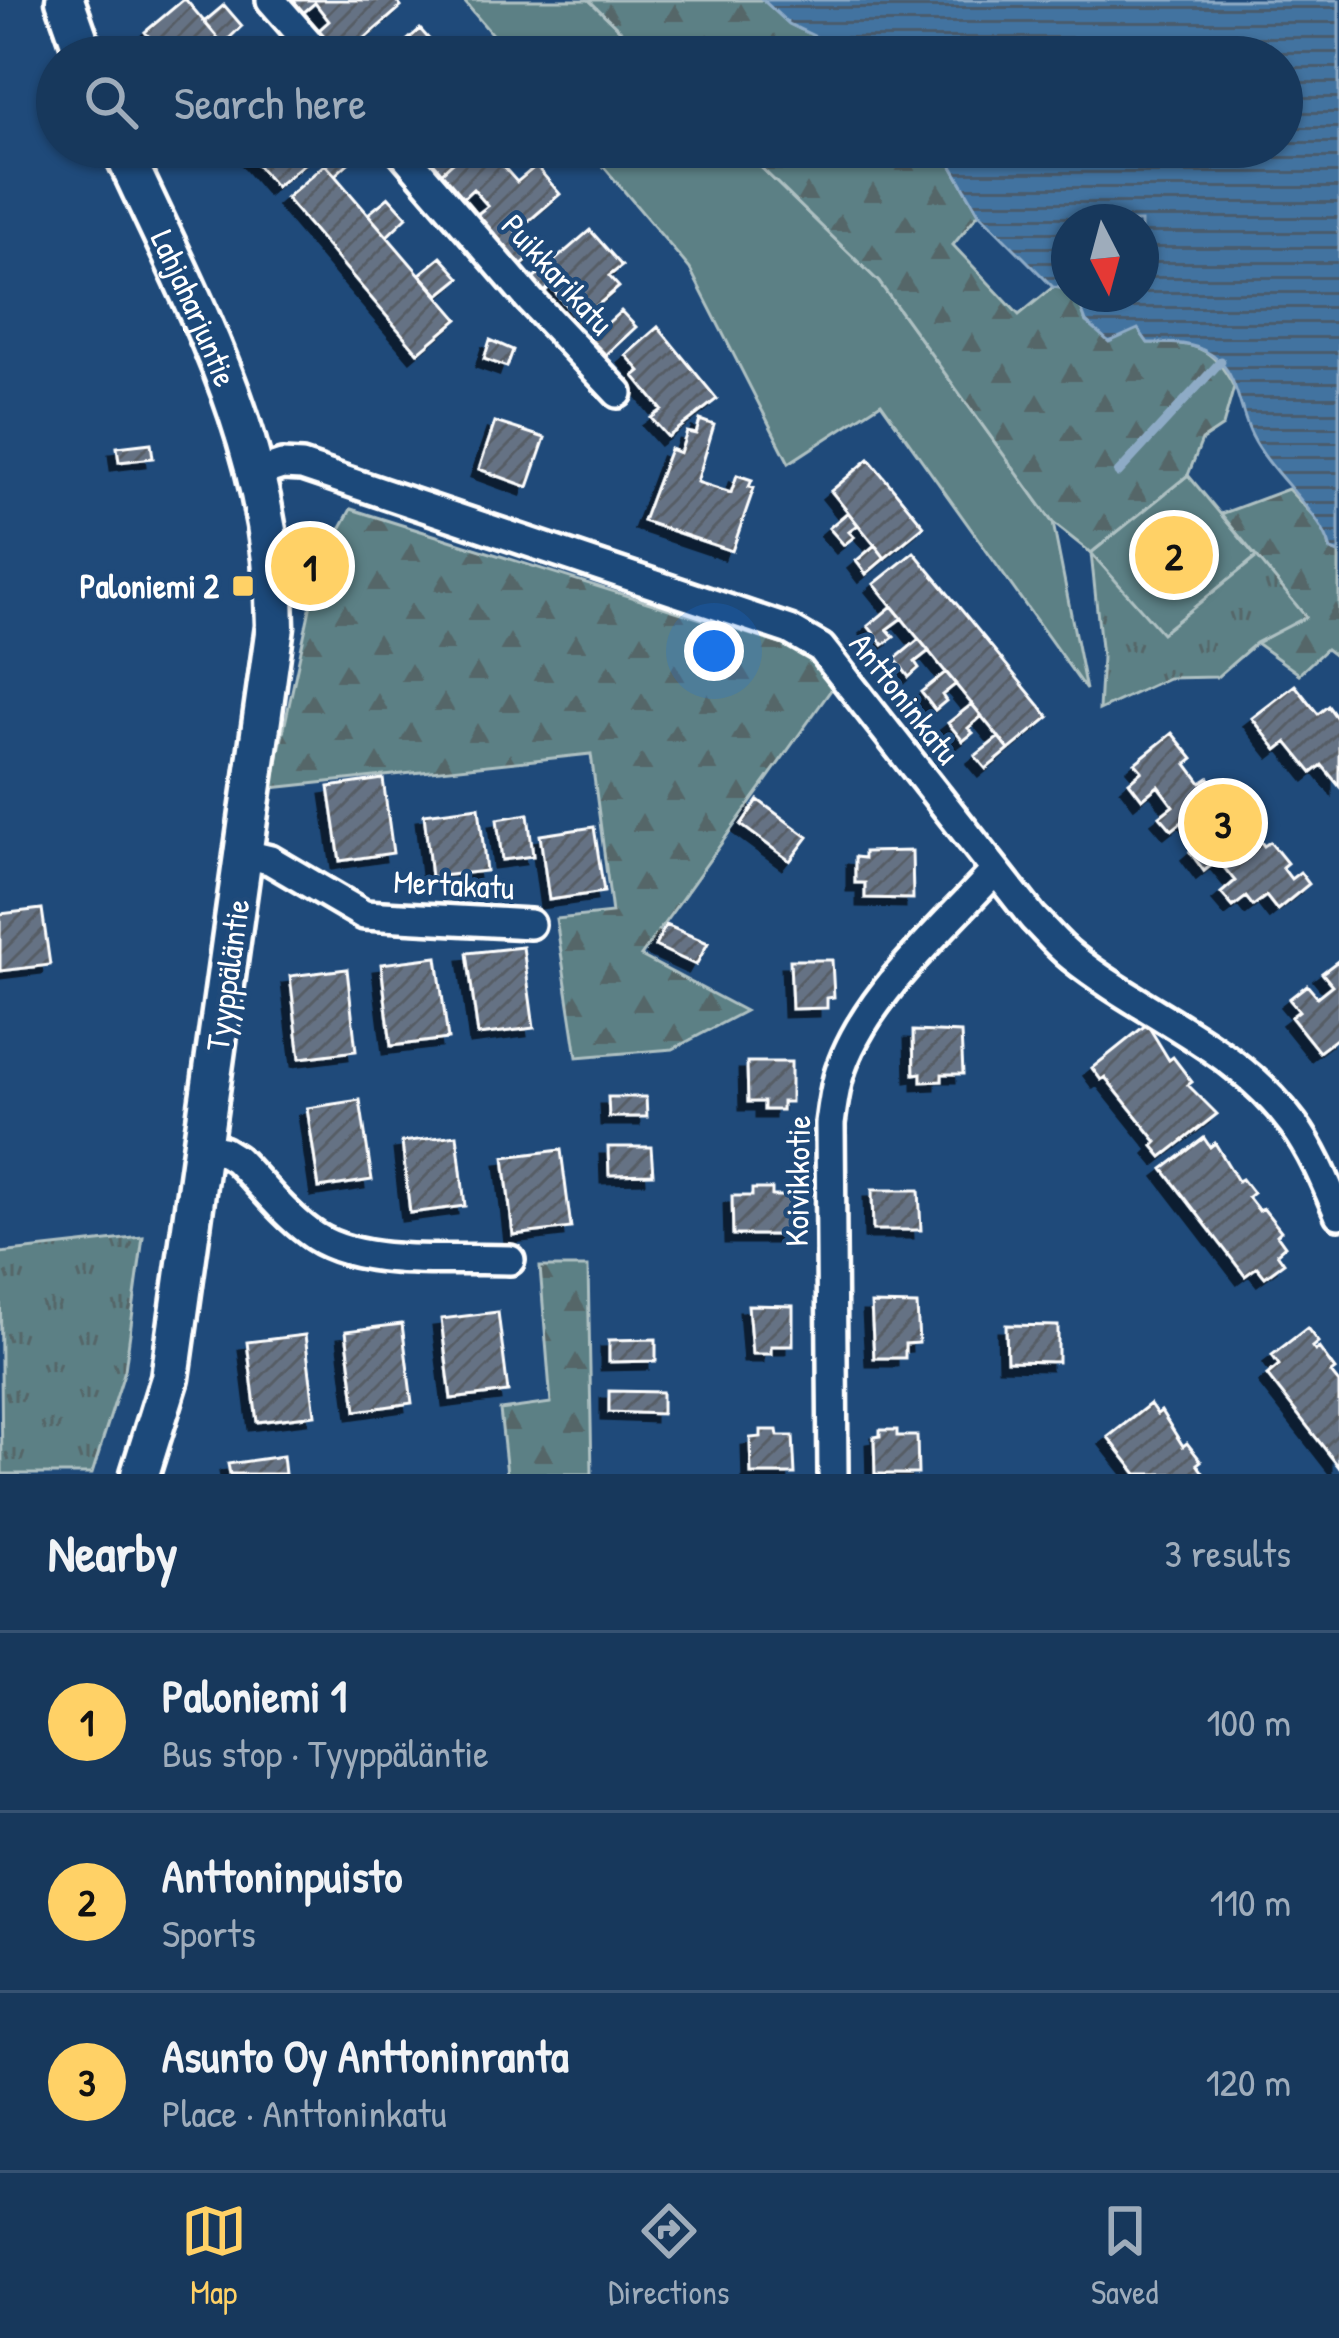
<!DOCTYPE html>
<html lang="en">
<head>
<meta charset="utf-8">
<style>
	body { margin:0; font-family:"Patrick Hand",sans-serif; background:#203f62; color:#f1f3f6 }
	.compass { position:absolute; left:1051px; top:204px; width:108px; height:108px; border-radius:50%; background:#17385c; box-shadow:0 3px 9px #0004; rotate:174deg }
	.you { position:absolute; left:714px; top:651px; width:42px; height:42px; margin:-30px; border:9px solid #fff; border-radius:50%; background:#1a73e8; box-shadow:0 0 0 18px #1a73e833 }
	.badge { display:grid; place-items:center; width:78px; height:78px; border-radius:50%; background:#ffd166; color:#111; font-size:39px; font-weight:700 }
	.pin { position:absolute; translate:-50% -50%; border:6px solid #fff; box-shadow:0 3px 12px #0006 }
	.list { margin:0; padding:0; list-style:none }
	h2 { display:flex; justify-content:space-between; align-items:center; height:156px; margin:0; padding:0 48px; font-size:51px }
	h2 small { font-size:39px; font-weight:400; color:#9eacbb }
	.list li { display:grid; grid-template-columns:78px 1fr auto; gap:36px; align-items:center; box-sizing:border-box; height:180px; padding:0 48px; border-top:3px solid #365272 }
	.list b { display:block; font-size:45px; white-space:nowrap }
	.list p { margin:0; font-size:39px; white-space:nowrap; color:#9eacbb }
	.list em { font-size:39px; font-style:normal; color:#9eacbb }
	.icon { flex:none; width:66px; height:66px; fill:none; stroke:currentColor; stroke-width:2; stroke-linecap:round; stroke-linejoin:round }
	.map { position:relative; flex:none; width:1339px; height:1474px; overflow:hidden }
	.search { position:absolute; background:#17385c; box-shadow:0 3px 9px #0004; left:36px; right:36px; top:36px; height:132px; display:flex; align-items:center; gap:30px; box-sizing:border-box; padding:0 42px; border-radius:66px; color:#9eacbb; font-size:45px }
	.sheet { height:696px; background:#17385c }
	nav { display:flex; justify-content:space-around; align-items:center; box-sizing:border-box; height:168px; border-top:3px solid #365272; background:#17385c; font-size:33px; color:#9eacbb }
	nav a { display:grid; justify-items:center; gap:6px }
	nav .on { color:#ffd166 }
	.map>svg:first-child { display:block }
	.grass { fill:#5c8085; stroke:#aec0c2; stroke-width:3 }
	.forest { fill:url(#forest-firs); stroke:#aec0c2; stroke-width:3 }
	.park { fill:url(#park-tufts); stroke:#aec0c2; stroke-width:3 }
	.water { fill:url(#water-rules); stroke:#8eabc6; stroke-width:3 }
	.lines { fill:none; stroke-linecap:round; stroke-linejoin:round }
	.stream { stroke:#8eabc6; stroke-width:9 }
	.building { fill:url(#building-hatch); stroke:#fff; stroke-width:3; filter:url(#shadow) }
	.minor-casing { stroke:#fff; stroke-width:36 }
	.tertiary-casing { stroke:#fff; stroke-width:45 }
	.minor { stroke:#1f4a7a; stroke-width:27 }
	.tertiary { stroke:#1f4a7a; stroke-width:36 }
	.poi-dot { fill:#ffd166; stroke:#1f4a7a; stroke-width:4.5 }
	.labels { text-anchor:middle; stroke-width:9; stroke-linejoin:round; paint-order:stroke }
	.street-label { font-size:33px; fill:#fff; stroke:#1f4a7a }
	.poi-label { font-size:33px; font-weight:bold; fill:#fff; stroke:#1f4a7a; text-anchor:end }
</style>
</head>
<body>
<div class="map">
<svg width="1339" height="1474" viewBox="0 0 1339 1474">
	<defs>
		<pattern id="forest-firs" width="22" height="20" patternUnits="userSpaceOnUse" patternTransform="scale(3)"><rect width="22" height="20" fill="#5c8085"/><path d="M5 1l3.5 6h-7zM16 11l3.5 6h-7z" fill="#546668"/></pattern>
		<pattern id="park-tufts" width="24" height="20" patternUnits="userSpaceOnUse" patternTransform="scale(3)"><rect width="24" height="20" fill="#5c8085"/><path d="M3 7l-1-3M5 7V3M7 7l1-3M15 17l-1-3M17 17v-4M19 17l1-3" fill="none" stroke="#546668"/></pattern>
		<pattern id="water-rules" width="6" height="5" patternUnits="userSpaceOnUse" patternTransform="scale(3)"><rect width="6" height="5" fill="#4373a0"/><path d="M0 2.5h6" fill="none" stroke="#485c6e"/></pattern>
		<pattern id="building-hatch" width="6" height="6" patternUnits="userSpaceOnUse" patternTransform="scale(3)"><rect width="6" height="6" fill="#657284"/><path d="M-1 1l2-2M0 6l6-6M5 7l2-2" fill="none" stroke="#575d65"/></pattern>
		<filter id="shadow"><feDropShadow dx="-8" dy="8" stdDeviation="0" flood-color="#0009"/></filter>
	</defs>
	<rect width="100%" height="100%" fill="#1f4a7a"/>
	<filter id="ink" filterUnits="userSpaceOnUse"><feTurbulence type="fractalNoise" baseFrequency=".00833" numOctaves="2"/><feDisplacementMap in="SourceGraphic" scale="24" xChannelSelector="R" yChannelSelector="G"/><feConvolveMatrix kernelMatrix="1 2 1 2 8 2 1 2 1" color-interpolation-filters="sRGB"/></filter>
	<g filter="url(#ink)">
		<path class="grass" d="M463,0H589L648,57H511Z
			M587,147H740L879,282L1053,523L1086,690L881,403L789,463L690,269Z
			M1188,475L1256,557L1162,634L1091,553Z"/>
		<path class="forest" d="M589,0H763L790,24L858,57H648Z
			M740,147H941L979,213L953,245L1019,315L1053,287L1069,289V294H1076L1086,322L1138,329L1148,343C1193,343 1212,344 1234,387L1223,426L1202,440L1188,475L1091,553L1053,523L879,282Z
			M1288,489L1326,529L1330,549L1339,553V659L1326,649L1299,674L1256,643L1305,616L1221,514Z
			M351,509L793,648L816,664L833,687L641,956L745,1011L673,1049L577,1057L556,919L612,913L591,754L271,788L319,567Z
			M540,1267H588L592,1474H507L500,1410L551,1403Z"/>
		<path class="park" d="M1091,553L1162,633L1257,557L1306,617L1256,643L1217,677L1168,678L1099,710L1102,657Z
			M143,1237L125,1370L92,1474H2L0,1253Z"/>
		<path class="water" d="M763,0H1339V553L1331,550C1321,511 1272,476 1252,436C1240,413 1238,377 1218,360C1197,341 1174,343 1148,343L1138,329L1109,342L1086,322L1076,294H1141V222H1069V289L1053,287L979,213L941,147H1282V57H858L789,24Z"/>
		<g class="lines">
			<path class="stream" d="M1118,473L1221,361"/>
		</g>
		<path class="building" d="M183,0H186L234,57H166L145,32Z
			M293,0H396L401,7L356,46L365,57H340L318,31L329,21L315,3L303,13Z
			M224,5L242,26L223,44L204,22Z
			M420,29L442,54L439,57H388Z
			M242,147H311L317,153L276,187Z
			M344,147L354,158L335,175L325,164Z
			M417,147H444L455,160L440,174Z
			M470,147H521L502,165L517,182L536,166L560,194L516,232L534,255L520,267L476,215L488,206L473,189L462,199L440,174Z
			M325,164L458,319L418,353L286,198Z
			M389,197L407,217L387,236L368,214Z
			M590,230L622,266L609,276L619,287L579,321L550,286L543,294L532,280Z
			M441,257L460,278L439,295L420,274Z
			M621,311L636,327L606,355L590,339Z
			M658,327L717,399L668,437L651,418L662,410L634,376L640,371L626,355Z
			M490,340L513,350L507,367L484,359Z
			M700,420L714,425L697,482L731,493L737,475L752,480L749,487L754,488L732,551L643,521L670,449L680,453L687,432L696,434Z
			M495,422L545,438L528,487L479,469Z
			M151,443L153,458L119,462L117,447Z
			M869,459L924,526L885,558L831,491Z
			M848,512L858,525L849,532L854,537L844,545L829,528Z
			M875,545L885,558L866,574L856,561Z
			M914,552L1049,717L1009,750L874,584Z
			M892,606L902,618L887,629L894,637L883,645L868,626Z
			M919,639L929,651L915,662L919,668L909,677L895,659Z
			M946,672L956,684L942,695L946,701L935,710L921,692Z
			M1295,685L1318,714L1328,706L1339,721V786L1322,765L1312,773L1287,742L1277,750L1252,718Z
			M972,704L982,716L968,728L973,733L963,741L948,723Z
			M1172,733L1193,759L1187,764L1201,783L1209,778L1225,798L1218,803L1232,821L1245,811L1256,825L1251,829L1264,846L1270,842L1287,863L1282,867L1291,879L1300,872L1309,884L1277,910L1266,896L1253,906L1246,897L1233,907L1221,893L1235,881L1218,860L1204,871L1190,852L1204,840L1187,818L1172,830L1160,816L1173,806L1158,786L1142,799L1129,782L1142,771L1135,763Z
			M999,737L1009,750L986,769L975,756Z
			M383,779L393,853L340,861L329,787Z
			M758,800L808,837L790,861L741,825Z
			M479,807L486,871L431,877L424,814Z
			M528,814L533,856L502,860L497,819Z
			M594,827L604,892L549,900L540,835Z
			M912,851L913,899L865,898V883H855V857L864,858V852Z
			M42,909L50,965L0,971V914Z
			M666,925L708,943L696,965L655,946Z
			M523,947L534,1028L478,1035L467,953Z
			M437,957L448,1039L391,1046L381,964Z
			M790,960H832L834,997L827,998V1008L792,1009Z
			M1339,960V1037L1319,1052L1291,1017L1299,1011L1289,999L1307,985L1317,997L1332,985L1322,973Z
			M347,969L356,1051L300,1058L290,976Z
			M1147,1024L1169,1060L1173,1057L1192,1082L1188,1085L1217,1114L1162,1157L1153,1146L1157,1142L1105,1077L1101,1080L1092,1068Z
			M913,1031L961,1033L963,1074H942V1081L921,1082V1073L914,1074Z
			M747,1062H791V1102H782V1110H764V1102H748Z
			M608,1097H646L647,1117H609Z
			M360,1100L372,1180L319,1188L307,1108Z
			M457,1135L465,1206L410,1213L402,1142Z
			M1204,1138L1210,1147L1215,1143L1238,1181L1242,1179L1253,1193L1248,1197L1259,1211L1263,1208L1281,1231L1277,1235L1285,1246L1277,1253L1284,1263L1265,1277L1257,1267L1245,1276L1163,1169Z
			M608,1147H651L653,1174L609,1175Z
			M561,1150L571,1228L513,1235L504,1157Z
			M752,1189H772V1196H793L792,1235H733L732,1196H752Z
			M872,1190H919L921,1230H873Z
			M871,1304L917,1305L919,1343L905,1344V1358H874Z
			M748,1305L793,1306V1346H771V1354H752Z
			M498,1312L508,1392L451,1399L441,1319Z
			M402,1324L412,1403L356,1411L346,1331Z
			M1006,1325L1058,1326V1362L1007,1361Z
			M1307,1328L1318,1342L1312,1347L1315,1351L1319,1348L1335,1370L1331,1373L1339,1383V1467L1267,1375L1279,1365L1272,1355Z
			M305,1335L315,1415L257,1422L247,1342Z
			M656,1339V1361L609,1362V1340Z
			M609,1391L662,1392V1414L609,1412Z
			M1150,1404L1157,1414L1161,1411L1183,1446L1187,1443L1201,1461L1197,1464L1204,1474H1137L1108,1437Z
			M761,1430H777L778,1436H793L795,1474H751L750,1438L761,1437Z
			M880,1430H897V1436H917L918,1474H875L874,1437L880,1436Z
			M283,1456L285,1474H230L228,1464Z"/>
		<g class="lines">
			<defs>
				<path id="minor" d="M271,0L321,57
					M398,147L530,300L618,393
					M258,473L282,465L302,466L790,630L821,648L1033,918C1046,931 1058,946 1072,957C1144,1015 1235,1045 1293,1124C1313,1151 1326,1183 1339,1214
					M245,854L270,860L364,915L530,924
					M203,1148L223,1151L236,1159C260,1183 282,1212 309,1232C356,1269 453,1257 510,1260
					M833,1474L830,1124C832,1109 834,1093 838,1078C860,1000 941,931 994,872"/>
				<g id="tertiary">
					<path d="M65,0L85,57"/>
					<path id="s1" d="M121,147C195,309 274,444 275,626L170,1378L140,1474"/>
				</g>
			</defs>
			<use href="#minor" class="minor-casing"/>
			<use href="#tertiary" class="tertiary-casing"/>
			<use href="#minor" class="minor"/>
			<use href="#tertiary" class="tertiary"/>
		</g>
	</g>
	<rect class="poi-dot" x="231" y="574" width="24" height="24" rx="6"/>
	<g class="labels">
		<g class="street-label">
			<text transform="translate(558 274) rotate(48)" y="12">Puikkarikatu</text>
			<text dy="12" stroke="none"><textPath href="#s1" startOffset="177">Lahjaharjuntie</textPath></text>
			<text transform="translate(905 698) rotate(52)" y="12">Anttoninkatu</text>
			<text transform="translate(454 884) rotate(3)" y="12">Mertakatu</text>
			<text transform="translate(227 975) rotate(-82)" y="12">Tyyppäläntie</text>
			<text transform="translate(797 1181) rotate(-89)" y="12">Koivikkotie</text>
		</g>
		<g class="poi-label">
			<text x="219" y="598">Paloniemi 2</text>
		</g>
	</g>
</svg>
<svg class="compass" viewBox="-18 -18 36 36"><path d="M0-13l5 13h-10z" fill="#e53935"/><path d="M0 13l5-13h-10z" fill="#9eacbb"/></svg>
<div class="you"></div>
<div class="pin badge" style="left:310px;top:566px">1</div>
<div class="pin badge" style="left:1174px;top:555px">2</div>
<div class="pin badge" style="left:1223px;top:823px">3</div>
<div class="search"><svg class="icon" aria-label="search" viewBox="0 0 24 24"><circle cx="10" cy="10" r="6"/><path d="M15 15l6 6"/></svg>Search here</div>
</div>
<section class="sheet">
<h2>Nearby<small>3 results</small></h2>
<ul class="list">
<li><span class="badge">1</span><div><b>Paloniemi 1</b><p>Bus stop · Tyyppäläntie</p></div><em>100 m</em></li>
<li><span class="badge">2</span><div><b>Anttoninpuisto</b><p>Sports</p></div><em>110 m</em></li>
<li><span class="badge">3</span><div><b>Asunto Oy Anttoninranta</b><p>Place · Anttoninkatu</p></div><em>120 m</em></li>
</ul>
</section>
<nav>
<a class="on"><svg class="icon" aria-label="map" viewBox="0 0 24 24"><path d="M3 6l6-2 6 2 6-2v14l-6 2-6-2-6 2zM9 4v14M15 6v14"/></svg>Map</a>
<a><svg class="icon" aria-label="directions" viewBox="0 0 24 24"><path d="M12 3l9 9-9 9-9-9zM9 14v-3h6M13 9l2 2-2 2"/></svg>Directions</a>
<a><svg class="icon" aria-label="saved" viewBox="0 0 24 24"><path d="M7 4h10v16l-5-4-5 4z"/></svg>Saved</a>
</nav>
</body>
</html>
